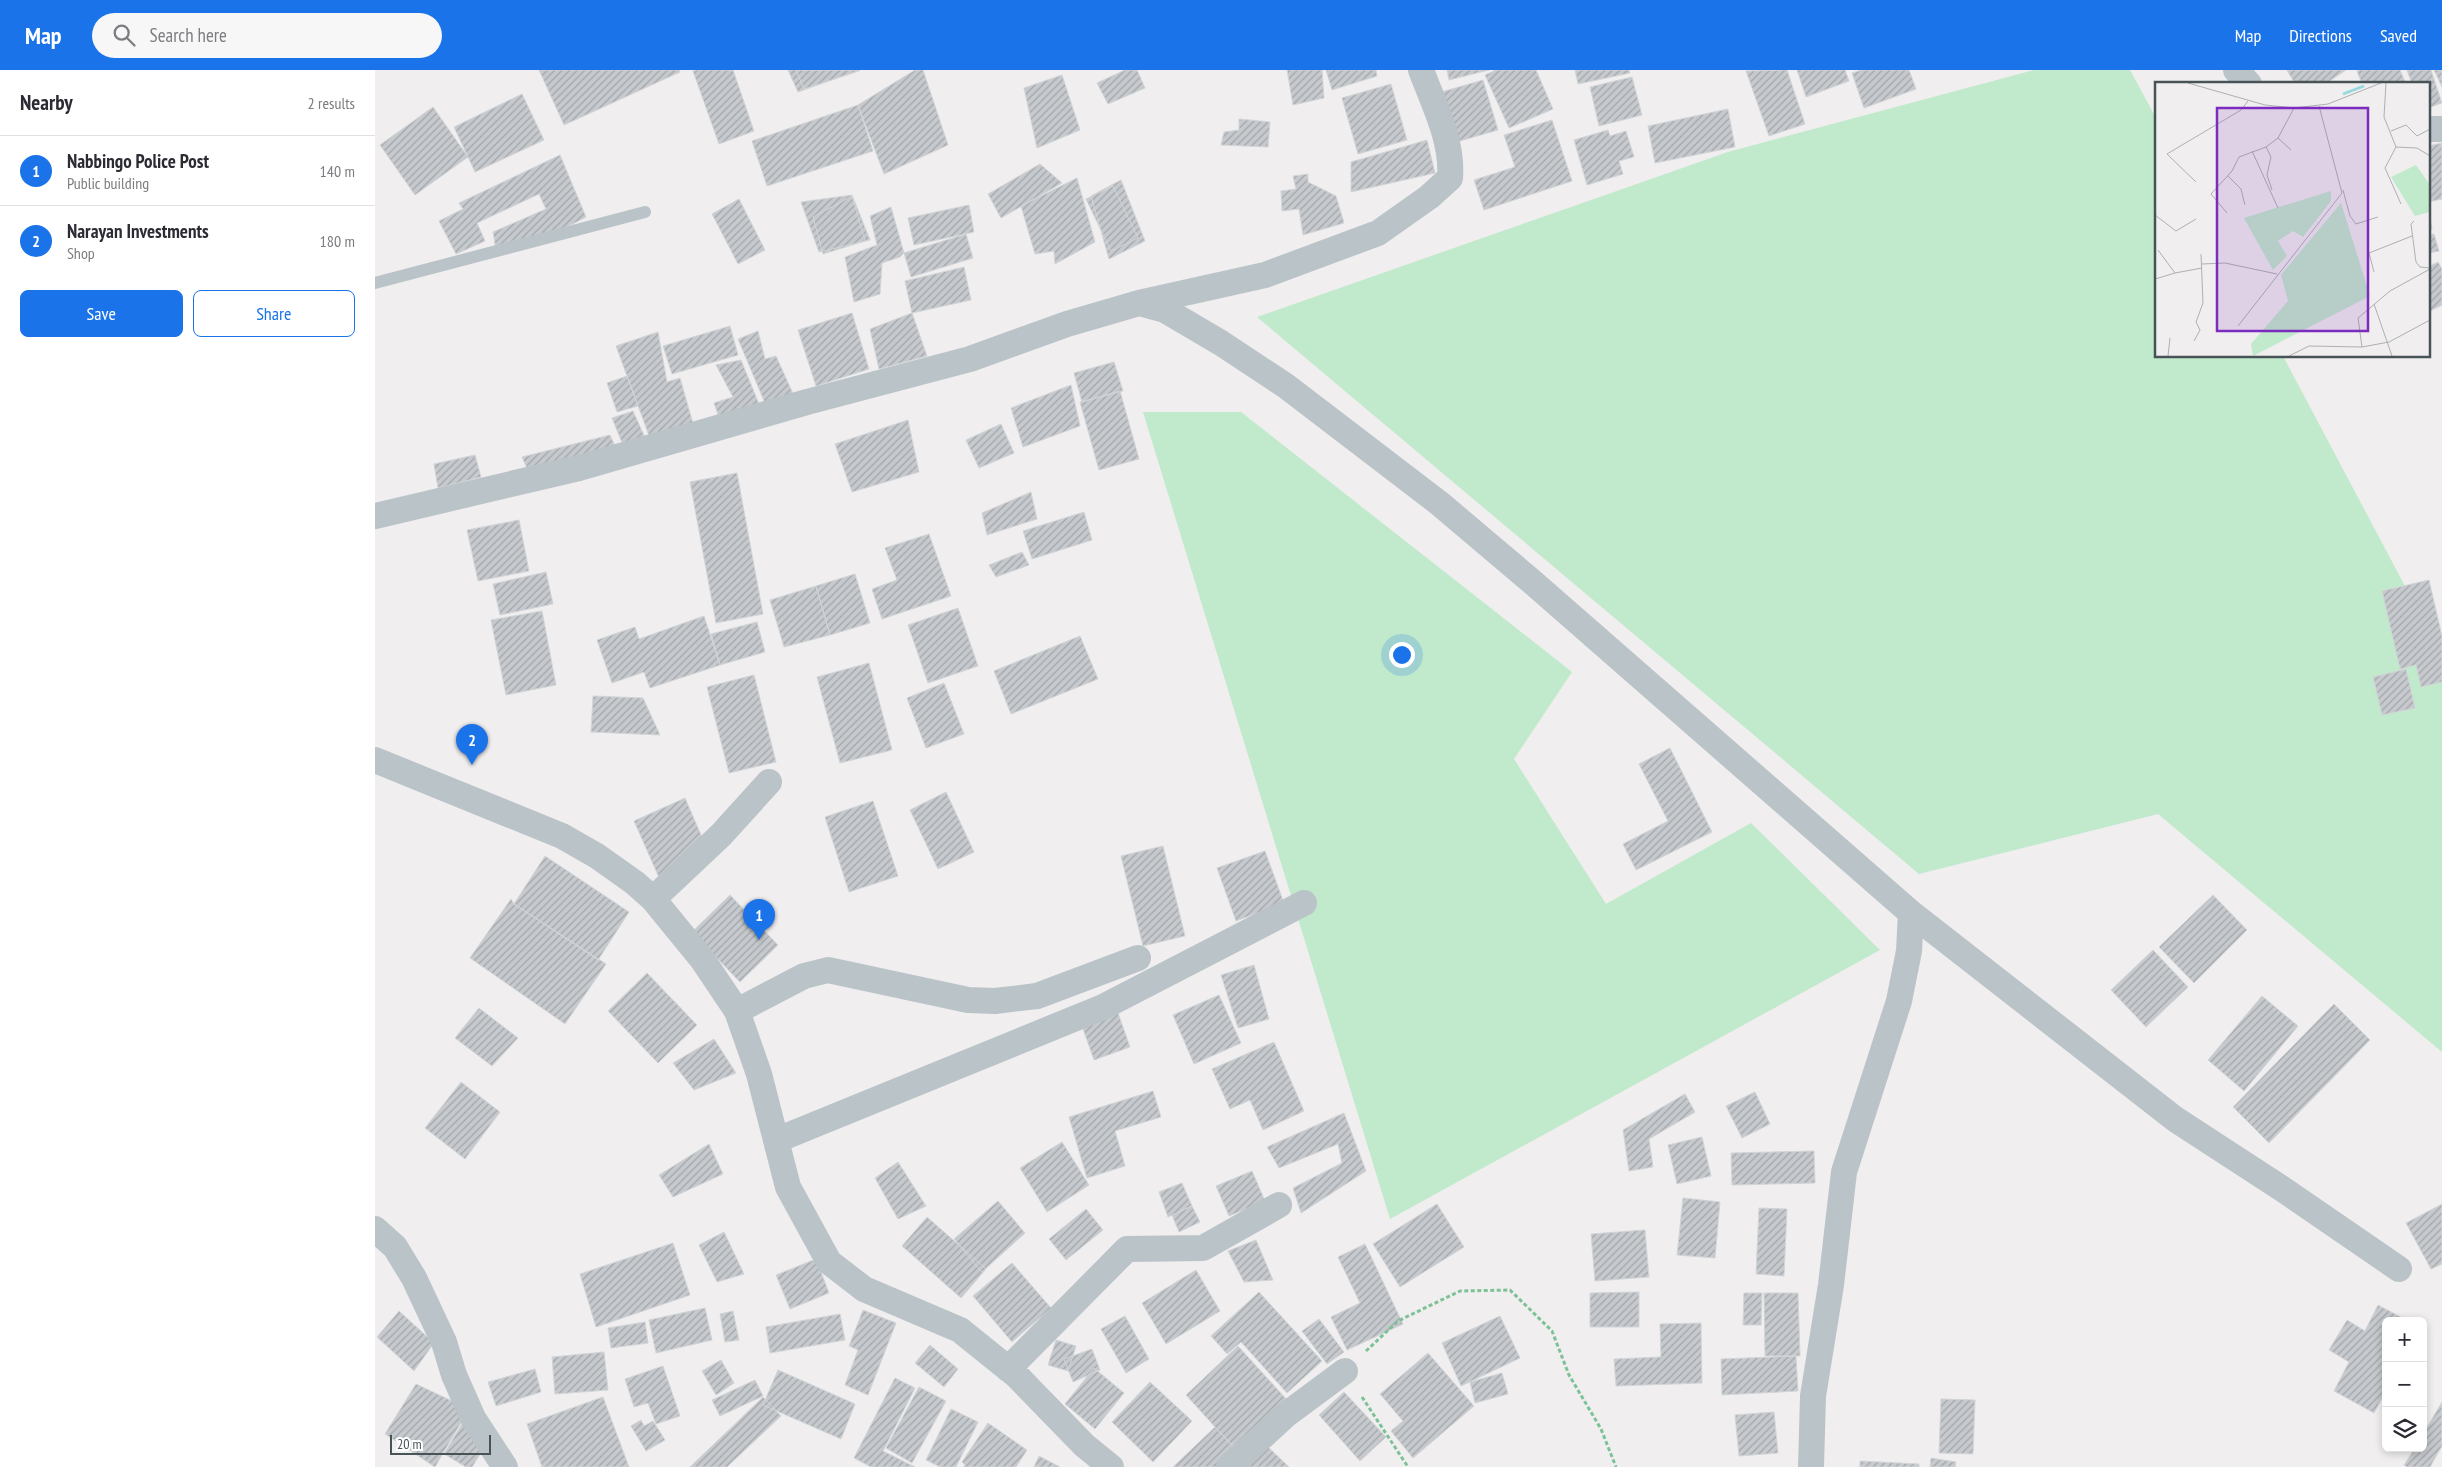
<!DOCTYPE html>
<html lang="en">
<head>
<meta charset="utf-8">
<style>
	body { margin:0; font-family:"PT Sans Narrow",sans-serif; background:#f7f7f7; color:#2b2b33 }
	.controls { position:absolute; right:15px; bottom:15px; display:grid; overflow:hidden; border-radius:8px; box-shadow:0 2px 8px #0003 }
	.controls button { width:45px; height:45px; display:grid; place-items:center; padding:0; border:0; border-bottom:1px solid #e1e1e2; background:#fff; color:#2b2b33; font:25px sans-serif }
	.scale { position:absolute; left:15px; bottom:12px; width:101px; box-sizing:border-box; padding-left:5px; border:2px solid #485358; border-top:0; font-size:14px; line-height:18px; white-space:nowrap; color:#485358; -webkit-text-stroke:4px #fff; paint-order:stroke }
	.you { position:absolute; left:1026px; top:584px; width:18px; height:18px; margin:-12px; border:4px solid #fff; border-radius:50%; background:#1a73e8; box-shadow:0 0 0 8px #1a73e833 }
	.badge { display:grid; place-items:center; width:32px; height:32px; border-radius:50%; background:#1a73e8; color:#fff; font-size:16px; font-weight:700 }
	.pin { position:absolute; translate:-50% -41px; filter:drop-shadow(0 1px 2px #0008) }
	.pin::after { content:''; position:absolute; top:26px; width:18px; height:15px; background:inherit; clip-path:polygon(0 0,100% 0,50% 100%) }
	.list { margin:0; padding:0; list-style:none }
	h2 { display:flex; justify-content:space-between; align-items:center; height:65px; margin:0; padding:0 20px; font-size:21px }
	h2 small { font-size:16px; font-weight:400; color:#7c7c81 }
	.list li { display:grid; grid-template-columns:32px 1fr auto; gap:15px; align-items:center; box-sizing:border-box; height:70px; padding:0 20px; border-top:1px solid #e1e1e2 }
	.list b { display:block; font-size:19px; white-space:nowrap }
	.list p { margin:0; font-size:16px; white-space:nowrap; color:#7c7c81 }
	.list em { font-size:16px; font-style:normal; color:#7c7c81 }
	.actions { display:flex; gap:10px; padding:15px 20px }
	.actions a { flex:1; padding:11px 0; border:1px solid #1a73e8; border-radius:8px; text-align:center; font-size:18px; color:#1a73e8 }
	.actions .main { background:#1a73e8; color:#fff }
	.icon { flex:none; width:28px; height:28px; fill:none; stroke:currentColor; stroke-width:2; stroke-linecap:round; stroke-linejoin:round }
	.map { position:relative; flex:none; width:2067px; height:1397px; overflow:hidden }
	header { display:flex; align-items:center; gap:30px; box-sizing:border-box; height:70px; padding:0 25px; background:#1a73e8; color:#fff }
	header strong { font-size:24px }
	nav { display:flex; gap:28px; margin-inline-start:auto; font-size:18px }
	.search { width:350px; height:45px; background:#f7f7f7; display:flex; align-items:center; gap:12px; box-sizing:border-box; padding:0 18px; border-radius:28px; color:#7c7c81; font-size:19px }
	main { display:flex }
	aside { flex:1; background:#fff }
	.map>svg:first-child { display:block }
	.green { fill:#c1e9cb }
	.building { fill:url(#building-hatch); stroke:#d2d5d8 }
	.lines { fill:none; stroke-linecap:round; stroke-linejoin:round }
	.path { stroke:#7dc297; stroke-width:3; stroke-dasharray:4 2.5; stroke-linecap:butt }
	.lane { stroke:#bac3c8; stroke-width:12 }
	.street { stroke:#bac3c8; stroke-width:26 }
	.inset-river { fill:none; stroke:#93dae0; stroke-width:2.5 }
	.inset-road { fill:none; stroke:#adb0b2; stroke-width:1 }
	.view { fill:#7b2cbf; fill-opacity:0.15; stroke:#7b2cbf; stroke-width:2.5 }
	.inset-edge { fill:none; stroke:#485358; stroke-width:2.5 }
</style>
</head>
<body>
<header>
<strong>Map</strong>
<div class="search"><svg class="icon" aria-label="search" viewBox="0 0 24 24"><circle cx="10" cy="10" r="6"/><path d="M15 15l6 6"/></svg>Search here</div>
<nav><a>Map</a><a>Directions</a><a>Saved</a></nav>
</header>
<main>
<aside>
<h2>Nearby<small>2 results</small></h2>
<ul class="list">
<li><span class="badge">1</span><div><b>Nabbingo Police Post</b><p>Public building</p></div><em>140 m</em></li>
<li><span class="badge">2</span><div><b>Narayan Investments</b><p>Shop</p></div><em>180 m</em></li>
</ul>
<div class="actions"><a class="main">Save</a><a>Share</a></div>
</aside>
<div class="map">
<svg width="2067" height="1397" viewBox="0 0 2067 1397">
	<defs>
		<pattern id="building-hatch" width="6" height="6" patternUnits="userSpaceOnUse" patternTransform="scale(1.25)"><rect width="6" height="6" fill="#c6c9cd"/><path d="M-1 1l2-2M0 6l6-6M5 7l2-2" fill="none" stroke="#a3a6a9"/></pattern>
	</defs>
	<rect width="100%" height="100%" fill="#f0eeee"/>
	<path class="green" d="M1659,0H1755L1781,48V286H1908L2067,586V982L1783,744L1544,804L882,247L1353,82Z
		M768,342H866L1197,602L1139,689L1231,834L1376,753L1505,880L1015,1149Z"/>
	<path class="building" d="M164,0H304L305,2L189,55Z
		M321,0H358L379,61L344,74L318,1Z
		M413,0H485L423,22Z
		M421,0H484V1L429,19Z
		M540,0H548L573,75L509,104L483,35Z
		M750,0H762L770,18L733,34L722,13Z
		M912,0H947L949,28L918,35Z
		M951,0H1001L1002,6L957,20Z
		M1072,0H1114L1074,10Z
		M1121,0H1161L1178,39L1134,58L1110,5Z
		M1200,0H1254L1255,3L1203,14Z
		M1412,0L1430,54L1394,66L1371,1Z
		M1422,0H1470L1474,11L1431,27Z
		M1487,0H1534L1541,19L1489,38L1477,3Z
		M1912,0H1971L1950,14H1920Z
		M1984,0H2025L2031,14H1987L1982,1Z
		M2032,0H2056L2067,33L2053,38V14H2037Z
		M2059,0H2067V17Z
		M687,5L705,60L662,78L649,18Z
		M1257,7L1267,45L1224,56L1215,17Z
		M1108,10L1123,60L1078,73L1063,23Z
		M1016,14L1032,70L983,84L967,28Z
		M147,24L169,70L100,102L79,57Z
		M483,35L498,81L392,116L377,71Z
		M58,37L93,87L40,125L5,75Z
		M1353,39L1360,77L1280,93L1273,56Z
		M864,49L895,52L893,77L846,75L849,62L864,60Z
		M1177,50L1197,111L1109,140L1099,110L1140,97L1129,65Z
		M1233,60L1235,66L1251,61L1259,87L1244,91L1248,104L1212,115L1199,70Z
		M1052,70L1060,103L976,122V92Z
		M2067,73V129L2053,132V76Z
		M185,85L211,147L186,160L122,186L118,162L171,139L164,124L102,153L110,171L81,184L64,151L88,139L84,133Z
		M665,94L687,113L626,148L613,124Z
		M933,104V112L961,126L969,153L928,165L924,139L907,141L906,121L921,119L918,106Z
		M702,108L720,172L680,194L679,181L660,184L646,136Z
		M746,110L770,171L734,189L716,126Z
		M738,116L763,168L736,181L711,129Z
		M477,125L495,170L444,182L426,132Z
		M477,126L490,171L448,184L438,147Z
		M364,129L390,180L363,194L337,144Z
		M594,135L599,162L539,175L533,148Z
		M516,137L529,183L525,187L507,193L505,224L479,232L470,187L502,175L495,146Z
		M2053,138L2057,159L2053,160Z
		M591,164L598,188L536,207L529,183Z
		M2059,164L2064,181L2053,183V165Z
		M2063,192L2067,199V235L2053,242V197Z
		M589,197L596,230L537,243L530,211Z
		M477,243L494,299L441,316L423,260Z
		M537,243L552,286L504,299L495,259Z
		M355,256L363,285L297,304L288,276Z
		M383,261L390,289L401,286L420,328L392,338L363,269Z
		M283,262L292,312L305,308L319,357L276,371L241,276Z
		M366,290L386,339L346,353L339,333L358,327L341,295Z
		M739,292L748,321L707,332L699,303Z
		M252,306L263,336L242,342L232,313Z
		M696,315L705,356L648,377L636,338Z
		M745,321L764,389L724,400L705,332Z
		M258,341L272,372L250,380L237,348Z
		M533,350L544,402L477,422L460,374Z
		M626,354L639,383L604,398L591,370Z
		M235,365L245,387L155,405L147,387Z
		M100,385L106,407L63,418L59,394Z
		M362,403L388,544L341,553L315,412Z
		M656,422L662,449L612,465L607,443Z
		M709,442L717,470L657,489L648,461Z
		M144,450L154,501L103,511L92,460Z
		M554,464L576,526L507,549L497,519L522,510L510,478Z
		M647,482L654,495L621,507L614,495Z
		M171,502L178,534L125,545L118,514Z
		M480,504L495,553L455,565L441,516Z
		M2054,510L2067,566V612L2046,617L2041,595L2025,599L2007,521Z
		M441,516L455,565L409,577L395,530Z
		M583,538L603,596L553,613L533,555Z
		M167,541L181,615L131,625L116,550Z
		M329,546L345,595L275,618L269,602L237,613L222,570L260,557L264,569Z
		M382,552L390,582L345,595L336,564Z
		M705,566L723,609L636,644L619,601Z
		M494,593L517,680L465,693L442,607Z
		M2031,599L2040,638L2007,645L1998,607Z
		M379,605L401,692L354,703L332,617Z
		M569,613L589,664L551,678L532,628Z
		M218,626L268,628L285,665L216,662Z
		M1295,678L1337,762L1261,800L1248,774L1293,751L1264,694Z
		M571,722L599,782L563,799L535,740Z
		M310,728L329,772L286,812L259,751Z
		M498,731L523,806L474,822L450,747Z
		M788,776L810,866L768,876L746,786Z
		M890,781L909,833L861,851L842,798Z
		M170,786L254,842L223,890L139,834Z
		M355,825L403,875L365,912L317,862Z
		M1838,825L1872,860L1819,913L1784,877Z
		M136,829L139,834L231,894L190,954L95,888Z
		M1778,880L1813,917L1771,957L1736,920Z
		M879,895L894,949L863,958L846,905Z
		M272,903L322,955L283,993L233,941Z
		M844,925L866,973L819,994L798,945Z
		M1887,926L1923,956L1869,1021L1833,990Z
		M1959,934L1995,970L1894,1073L1858,1037Z
		M104,938L143,968L117,996L80,968Z
		M743,943L755,977L719,990L707,956Z
		M339,969L361,1003L319,1020L298,993Z
		M899,972L929,1041L888,1060L875,1030L855,1039L837,999Z
		M86,1012L125,1042L90,1089L50,1058Z
		M778,1021L786,1047L740,1061L750,1096L712,1108L694,1047Z
		M1380,1022L1395,1054L1367,1068L1351,1036Z
		M1310,1024L1320,1042L1274,1069L1278,1097L1254,1101L1248,1060Z
		M969,1043L991,1101L926,1143L918,1118L967,1093L963,1074L904,1098L892,1077Z
		M1327,1067L1336,1106L1302,1114L1293,1075Z
		M687,1072L714,1115L672,1142L645,1098Z
		M334,1074L348,1104L298,1127L284,1105Z
		M1439,1081L1440,1113L1357,1115L1356,1083Z
		M523,1092L551,1136L523,1149L500,1108Z
		M877,1101L890,1131L854,1146L841,1116Z
		M807,1113L817,1136L793,1147L784,1122Z
		M1308,1128L1345,1132L1340,1188L1302,1185Z
		M623,1131L650,1163L607,1202L579,1169Z
		M1062,1134L1089,1177L1025,1217L998,1174Z
		M2067,1134V1194L2056,1199L2031,1153Z
		M817,1136L825,1152L804,1162L797,1145Z
		M1384,1138L1412,1139L1409,1206L1381,1204Z
		M711,1139L728,1160L691,1190L674,1169Z
		M552,1147L611,1199L586,1228L527,1176Z
		M1270,1160L1274,1207L1220,1211L1216,1164Z
		M349,1162L369,1204L342,1212L324,1175Z
		M881,1170L898,1210L869,1212L853,1181Z
		M298,1173L315,1225L221,1257L205,1204Z
		M990,1174L1028,1254L972,1280L956,1247L985,1233L963,1187Z
		M441,1189L454,1223L415,1239L401,1205Z
		M637,1193L676,1238L637,1272L598,1226Z
		M821,1200L845,1241L791,1274L767,1233Z
		M884,1222L947,1291L912,1323L866,1272L852,1284L836,1266Z
		M1264,1222V1257H1215V1223Z
		M1369,1223H1387L1386,1255H1368Z
		M1389,1223H1423L1425,1286H1390Z
		M2003,1235L2033,1251H2011V1321L1999,1343L1959,1321L1974,1292L1954,1280L1972,1250L1990,1261Z
		M330,1238L337,1270L281,1283L274,1250Z
		M488,1240L521,1253L493,1325L470,1315L483,1280L474,1276Z
		M24,1241L59,1273L39,1301L2,1267Z
		M358,1241L364,1270L350,1272L345,1244Z
		M465,1244L470,1270L395,1283L391,1257Z
		M750,1246L774,1289L751,1303L726,1259Z
		M1125,1246L1145,1288L1086,1316L1067,1273Z
		M944,1249L969,1282L952,1294L927,1261Z
		M270,1252L273,1273L236,1278L233,1258Z
		M1326,1253L1327,1313L1241,1316L1239,1289L1286,1287L1285,1254Z
		M681,1270L701,1276L693,1301L673,1295Z
		M555,1275L583,1299L569,1317L540,1293Z
		M863,1276L913,1331L860,1379L811,1325Z
		M717,1279L725,1300L698,1312L689,1289Z
		M229,1282L233,1320L180,1324L177,1287Z
		M1053,1283L1099,1336L1038,1388L1016,1361L1028,1351L1005,1324Z
		M1421,1286L1423,1321L1347,1325L1346,1289Z
		M346,1290L359,1313L341,1325L327,1301Z
		M288,1296L305,1346L281,1354L273,1333L259,1337L250,1309Z
		M719,1298L749,1323L720,1359L690,1334Z
		M160,1299L166,1322L121,1336L113,1312Z
		M403,1300L480,1334L466,1369L388,1335Z
		M1127,1303L1133,1324L1100,1333L1095,1312Z
		M520,1308L540,1318L508,1381L540,1397H496L479,1388Z
		M380,1310L388,1326L345,1346L337,1330Z
		M775,1312L817,1351L778,1392L737,1352Z
		M41,1314L94,1339L60,1397L10,1364Z
		M544,1317L571,1331L537,1393L511,1378Z
		M969,1322L1011,1367L985,1391L944,1345Z
		M228,1327L254,1397H167L152,1354Z
		M388,1327L406,1346L352,1397H315Z
		M1566,1329L1600,1330L1598,1384L1564,1383Z
		M2067,1332V1376L2055,1397H2032L2029,1395L2040,1378H2048V1364Z
		M576,1339L603,1352L581,1397H565L551,1390Z
		M1399,1342L1403,1383L1364,1386L1360,1345Z
		M266,1350L269,1356L278,1351L290,1370L271,1381L256,1356Z
		M613,1353L652,1380L641,1397H589L590,1395L587,1392Z
		M87,1354L114,1370L97,1397H91L69,1384Z
		M840,1357L863,1381L845,1397H798Z
		M890,1374L914,1397H868Z
		M664,1386L685,1397H659Z
		M1556,1388L1581,1392L1580,1397H1555Z
		M1485,1391L1544,1394V1397H1485Z"/>
	<g class="lines">
		<path class="path" d="M991,1281L1023,1251L1085,1221L1135,1220L1177,1261L1194,1305L1226,1359L1241,1397
			M987,1327L1033,1397"/>
		<path class="lane" d="M0,213L270,142"/>
		<path class="street" d="M1861,0L1874,14
			M2053,59H2067
			M764,233L890,205L1003,163L1054,127L1075,108C1078,71 1059,35 1046,0
			M0,446L204,398L432,332L595,289L692,254L764,233L790,240L846,273L911,316L1064,433L1155,510L1536,843L1800,1049L1906,1118L2024,1199
			M0,690L187,766L222,786L260,813L278,829L327,889L362,941L384,1004L413,1117L454,1192L489,1219L585,1260L641,1305L709,1375L736,1397
			M278,829L346,765L394,712
			M362,941L429,906L453,900L593,930L620,931L662,926L763,888
			M402,1070L728,937L929,833
			M0,1159L20,1177L39,1208L69,1272L79,1305L98,1348L130,1397
			M633,1299L752,1179L828,1178L904,1135
			M854,1397L912,1344L970,1301
			M1436,1397L1438,1326L1456,1215L1469,1102L1524,931L1534,881L1536,843"/>
	</g>
	<g transform="translate(1780 12)">
		<rect width="275" height="275" fill="#f0eeee"/>
		<path d="M176,109V119L148,155L138,149L123,159L132,174L118,188L89,136ZM186,121L215,214L98,274L96,262L133,219L126,193Z" fill="#c1e9cb"/>
		<path d="M261,83L275,103V130L260,134L236,95Z" fill="#c1e9cb"/>
		<path class="inset-river" d="M188,12L209,4"/>
		<path class="inset-road" d="M33,1L110,23L139,26L173,22L226,1M231,1L229,35L241,65L230,86L246,122M236,49L251,43L262,54L275,47M123,56L136,68M111,65L116,75L112,93L117,108M241,65L262,66L275,74M97,69L123,126M73,94L86,107L90,123M41,100L12,72L86,28L93,19M188,108L195,134L201,142L223,135M72,131L56,112L77,89L84,75L111,65L123,56L139,26M0,133L21,149L41,137M259,139L256,142L261,180L265,185L275,186M3,168L20,191L47,186M47,182L70,181L122,192M219,190L214,171L257,154M0,197L20,191M219,222L237,274M83,244L187,111L164,24M39,259L45,248L41,240L48,221L46,172M207,265L203,236L235,209L275,187M13,274L15,256M134,274L154,264L207,265L234,260L275,238"/>
		<path class="view" d="M62,26H213V249H62Z"/>
		<rect width="275" height="275" class="inset-edge"/>
	</g>
</svg>
<div class="controls">
<button>+</button>
<button>−</button>
<button><svg class="icon" aria-label="layers" viewBox="0 0 24 24"><path d="M12 4l9 5-9 5-9-5zM3 14l9 5 9-5"/></svg></button>
</div>
<div class="scale">20 m</div>
<div class="you"></div>
<div class="pin badge" style="left:384px;top:870px">1</div>
<div class="pin badge" style="left:97px;top:695px">2</div>
</div>
</main>
</body>
</html>
